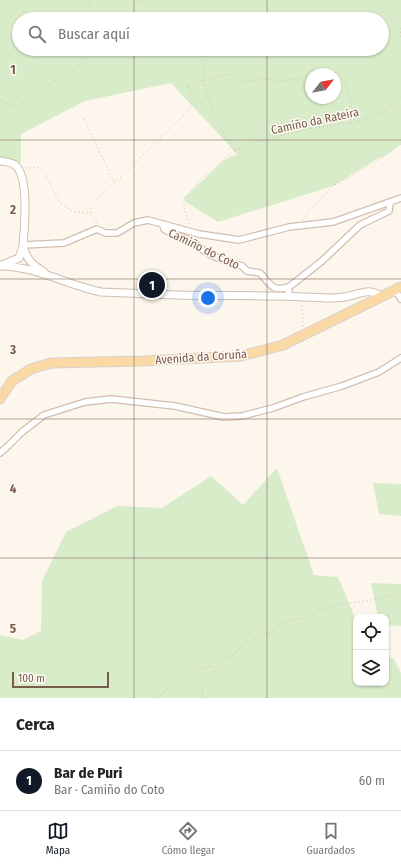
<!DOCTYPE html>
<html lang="es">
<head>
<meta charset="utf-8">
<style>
	body { margin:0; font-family:"Fira Sans Condensed",sans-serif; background:#f2f2f2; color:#222 }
	.controls { position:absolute; right:12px; bottom:12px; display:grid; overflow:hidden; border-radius:8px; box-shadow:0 1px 3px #0004 }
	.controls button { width:36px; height:36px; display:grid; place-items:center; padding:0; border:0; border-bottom:1px solid #e0e0e0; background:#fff; color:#222; font:20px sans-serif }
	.compass { position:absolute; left:305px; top:68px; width:36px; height:36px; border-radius:50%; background:#fff; box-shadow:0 1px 3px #0004; rotate:59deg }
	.scale { position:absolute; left:12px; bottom:10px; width:97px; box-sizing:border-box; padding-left:4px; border:2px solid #7a5c4d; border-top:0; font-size:11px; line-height:14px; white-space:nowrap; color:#7a5c4d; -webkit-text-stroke:3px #fffaf3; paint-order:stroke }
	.you { position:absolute; left:208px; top:298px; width:14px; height:14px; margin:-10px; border:3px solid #fff; border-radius:50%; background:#1a73e8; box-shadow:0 0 0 6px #1a73e833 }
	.badge { display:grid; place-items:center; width:26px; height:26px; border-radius:50%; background:#111827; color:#fff; font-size:13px; font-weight:700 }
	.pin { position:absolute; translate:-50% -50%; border:2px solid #fff; box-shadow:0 1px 4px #0006 }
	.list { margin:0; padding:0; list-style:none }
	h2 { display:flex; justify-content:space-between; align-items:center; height:52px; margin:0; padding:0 16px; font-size:17px }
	h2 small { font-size:13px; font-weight:400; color:#767676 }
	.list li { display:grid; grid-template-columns:26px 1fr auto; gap:12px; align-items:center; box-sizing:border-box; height:60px; padding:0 16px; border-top:1px solid #e0e0e0 }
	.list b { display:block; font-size:15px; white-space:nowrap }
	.list p { margin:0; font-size:13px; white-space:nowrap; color:#767676 }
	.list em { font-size:13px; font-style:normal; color:#767676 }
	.icon { flex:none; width:22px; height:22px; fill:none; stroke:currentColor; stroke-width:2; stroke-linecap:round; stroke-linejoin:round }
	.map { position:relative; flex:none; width:401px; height:698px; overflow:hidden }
	.search { position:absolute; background:#fff; box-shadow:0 1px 3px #0004; left:12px; right:12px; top:12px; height:44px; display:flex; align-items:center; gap:10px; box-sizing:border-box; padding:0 14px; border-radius:22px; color:#767676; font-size:15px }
	.sheet { height:112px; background:#fff }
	nav { display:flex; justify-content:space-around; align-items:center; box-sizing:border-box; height:56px; border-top:1px solid #e0e0e0; background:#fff; font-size:11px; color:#767676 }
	nav a { display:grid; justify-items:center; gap:2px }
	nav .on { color:#111827 }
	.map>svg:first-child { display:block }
	.green { fill:#d8ecc9; fill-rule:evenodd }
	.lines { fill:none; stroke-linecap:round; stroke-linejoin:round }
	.minor-casing { stroke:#d1beb0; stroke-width:8 }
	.tertiary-casing { stroke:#d1beb0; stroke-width:9 }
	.primary-casing { stroke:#dad1cd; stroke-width:11 }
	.path { stroke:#d9b8a5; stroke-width:1; stroke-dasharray:1 3; stroke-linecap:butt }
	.minor { stroke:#fff; stroke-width:5.5 }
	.tertiary { stroke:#fff; stroke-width:7 }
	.primary { stroke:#fbd9a5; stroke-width:9 }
	.grid { fill:none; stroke:#7a5c4d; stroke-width:1; stroke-opacity:0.55 }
	.labels { text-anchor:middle; stroke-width:3; stroke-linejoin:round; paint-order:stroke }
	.street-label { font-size:12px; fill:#7a5c4d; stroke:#fffaf3 }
	.grid-label { font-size:13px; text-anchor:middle; font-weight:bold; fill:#7a5c4d; stroke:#fffaf3; stroke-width:3; stroke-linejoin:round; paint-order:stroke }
</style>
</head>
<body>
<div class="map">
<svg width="401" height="698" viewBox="0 0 401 698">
	<rect width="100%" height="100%" fill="#fdf6ec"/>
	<path class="green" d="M0,0H401V144L386,155L375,160L333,186L218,222L186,202L184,198L224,160L237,154L171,83L85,101L21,134V163L0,159ZM19,19H382V49H19ZM311,74H335V98H311Z
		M277,468L314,575L338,577L355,617L356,622V683H386V655L394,659L401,673V698H0V635L23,640L41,631L42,581L66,532L117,506L162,508L211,476L243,505Z
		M373,483L401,484V516L379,514Z
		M371,583L401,584V626L386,625V617H378Z"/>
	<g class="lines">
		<defs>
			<path id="minor" d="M163,224L164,229L171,233L192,242L209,254L225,261L242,266L247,271L260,273C271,285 272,292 289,287
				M23,245L64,243L97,229L105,233H117L134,223L148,220L199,234L239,240L289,227L333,222L401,198
				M395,290L401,299
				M288,296L289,287L322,261L360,225L389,211L390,203
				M0,453L9,445L22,432L44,415L85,402L111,399L175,406L224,417L242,416L273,408L303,397L342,386L379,372L401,358"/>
			<path id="tertiary" d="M0,161C5,162 11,162 15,165C30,177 24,229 23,247L19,258L2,265
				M23,247C27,260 33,265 44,272
				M0,266C35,266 67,285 101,292C127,293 152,294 177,295C227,296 277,295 326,298C332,298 339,298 344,297C360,295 367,286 382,297"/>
			<path id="primary" d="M0,399L12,381L31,369L51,363L143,361L241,356L283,345L401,287"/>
		</defs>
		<use href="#minor" class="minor-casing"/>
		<use href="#tertiary" class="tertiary-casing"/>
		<use href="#primary" class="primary-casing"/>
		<path class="path" d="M139,0L151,8L161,19
			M366,0L376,6L400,28L401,39
			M88,19L87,18L92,0
			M209,49C193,84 217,121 234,151
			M327,74L340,72L357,121
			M0,100L10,104L19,105L27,102L43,88L79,66L89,49
			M84,119L114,182
			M26,168L38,167L45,174L60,203L72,211L89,213
			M303,220L311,208L333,186L386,155L401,144
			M97,223L90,213L91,206L190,109L192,97L187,86L204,80L230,74L238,83L268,79L283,81L311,77
			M189,224L184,207V198L200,180L234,151L256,142L308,129L357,122L371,117L394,106L401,96
			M302,305L303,327
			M159,698L160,695L197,668L217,666L225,659L233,655L242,645L269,633L276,627L287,622L307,617L319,610L334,606L389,597L401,593
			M203,698L202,689L213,677L216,667"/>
		<use href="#minor" class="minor"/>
		<use href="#tertiary" class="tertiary"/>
		<use href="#primary" class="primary"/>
	</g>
	<path class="grid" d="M134,0V19M267,0V19M134,49V698M267,49V698M0,140H401M0,279H401M0,419H401M0,558H401"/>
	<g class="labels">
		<g class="street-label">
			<text transform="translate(315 121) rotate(-12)" y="4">Camiño da Rateira</text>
			<text transform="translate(204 249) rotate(26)" y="4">Camiño do Coto</text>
			<text transform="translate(201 357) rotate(-4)" y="4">Avenida da Coruña</text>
		</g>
	</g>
	<g class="grid-label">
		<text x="13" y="74">1</text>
		<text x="13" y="214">2</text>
		<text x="13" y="354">3</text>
		<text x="13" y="493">4</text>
		<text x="13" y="633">5</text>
	</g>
</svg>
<div class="controls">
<button><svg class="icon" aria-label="locate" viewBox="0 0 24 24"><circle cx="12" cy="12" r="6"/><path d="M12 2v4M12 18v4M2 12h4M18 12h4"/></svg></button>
<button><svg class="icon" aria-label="layers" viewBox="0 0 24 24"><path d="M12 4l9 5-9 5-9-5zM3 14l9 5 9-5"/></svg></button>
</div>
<svg class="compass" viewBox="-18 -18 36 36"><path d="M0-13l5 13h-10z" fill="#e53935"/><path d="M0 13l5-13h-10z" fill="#767676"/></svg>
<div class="scale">100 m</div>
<div class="you"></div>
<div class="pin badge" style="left:152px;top:285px">1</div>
<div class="search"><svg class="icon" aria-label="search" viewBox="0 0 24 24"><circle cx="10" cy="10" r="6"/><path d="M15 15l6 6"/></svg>Buscar aquí</div>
</div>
<section class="sheet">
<h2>Cerca<small></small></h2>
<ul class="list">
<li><span class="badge">1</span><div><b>Bar de Puri</b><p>Bar · Camiño do Coto</p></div><em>60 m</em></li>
</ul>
</section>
<nav>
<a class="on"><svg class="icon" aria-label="map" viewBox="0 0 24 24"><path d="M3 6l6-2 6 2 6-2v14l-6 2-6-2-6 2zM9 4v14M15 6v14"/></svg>Mapa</a>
<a><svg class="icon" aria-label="directions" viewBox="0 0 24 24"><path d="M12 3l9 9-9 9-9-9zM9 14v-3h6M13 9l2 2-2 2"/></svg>Cómo llegar</a>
<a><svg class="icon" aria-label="saved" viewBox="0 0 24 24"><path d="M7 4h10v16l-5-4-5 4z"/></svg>Guardados</a>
</nav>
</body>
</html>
